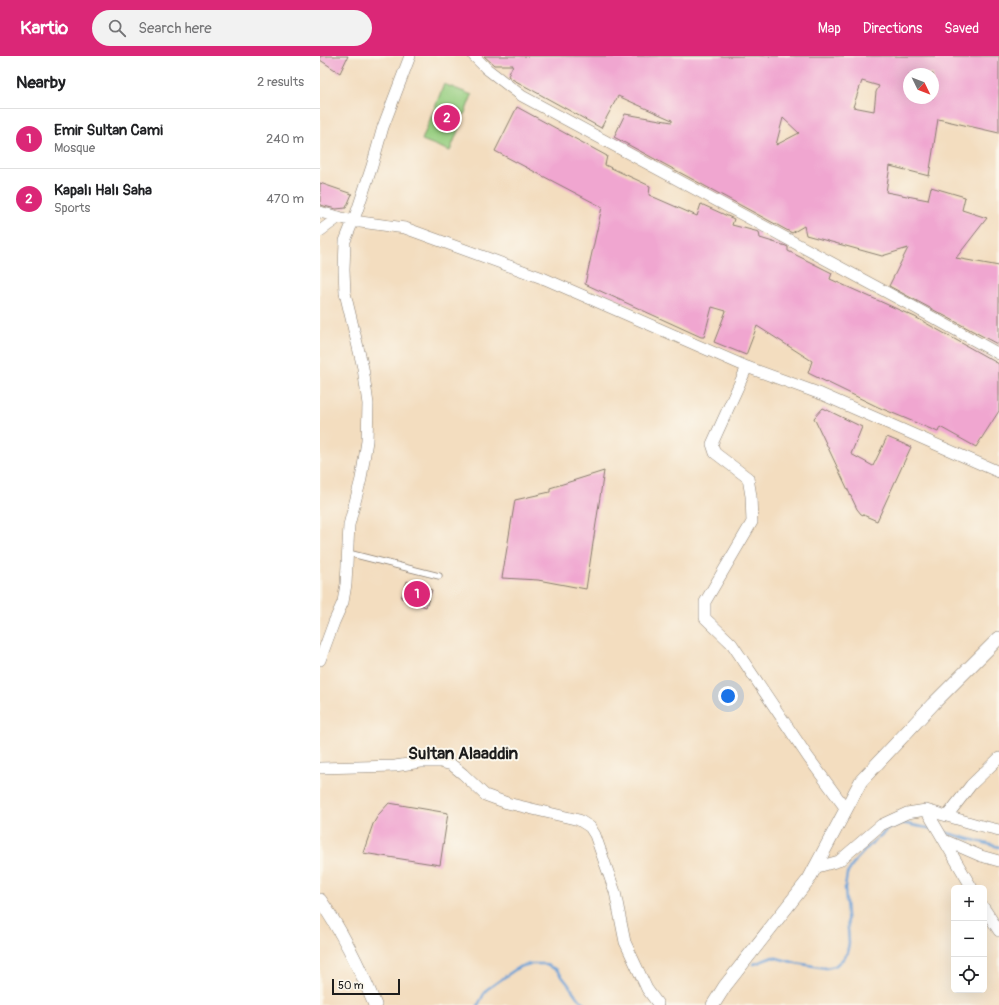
<!DOCTYPE html>
<html lang="en">
<head>
<meta charset="utf-8">
<style>
	body { margin:0; font-family:Pangolin,sans-serif; background:#f2f2f2; color:#202124 }
	.controls { position:absolute; right:12px; bottom:12px; display:grid; overflow:hidden; border-radius:6px; box-shadow:0 4px 16px #0002 }
	.controls button { width:36px; height:36px; display:grid; place-items:center; padding:0; border:0; border-bottom:1px solid #e0e0e0; background:#fff; color:#202124; font:20px sans-serif }
	.compass { position:absolute; left:583px; top:12px; width:36px; height:36px; border-radius:50%; background:#fff; box-shadow:0 4px 16px #0002; rotate:133deg }
	.scale { position:absolute; left:12px; bottom:10px; width:68px; box-sizing:border-box; padding-left:4px; border:2px solid #1c1c1c; border-top:0; font-size:11px; line-height:14px; white-space:nowrap; color:#1c1c1c; -webkit-text-stroke:3px #fbf7ec; paint-order:stroke }
	.you { position:absolute; left:408px; top:640px; width:14px; height:14px; margin:-10px; border:3px solid #fff; border-radius:50%; background:#1a73e8; box-shadow:0 0 0 6px #1a73e833 }
	.badge { display:grid; place-items:center; width:26px; height:26px; border-radius:50%; background:#db2777; color:#fff; font-size:13px; font-weight:700 }
	.pin { position:absolute; translate:-50% -50%; border:2px solid #fff; box-shadow:0 1px 4px #0006 }
	.list { margin:0; padding:0; list-style:none }
	h2 { display:flex; justify-content:space-between; align-items:center; height:52px; margin:0; padding:0 16px; font-size:17px }
	h2 small { font-size:13px; font-weight:400; color:#757577 }
	.list li { display:grid; grid-template-columns:26px 1fr auto; gap:12px; align-items:center; box-sizing:border-box; height:60px; padding:0 16px; border-top:1px solid #e0e0e0 }
	.list b { display:block; font-size:15px; white-space:nowrap }
	.list p { margin:0; font-size:13px; white-space:nowrap; color:#757577 }
	.list em { font-size:13px; font-style:normal; color:#757577 }
	.icon { flex:none; width:22px; height:22px; fill:none; stroke:currentColor; stroke-width:2; stroke-linecap:round; stroke-linejoin:round }
	.map { position:relative; flex:none; width:679px; height:949px; overflow:hidden }
	header { display:flex; align-items:center; gap:24px; box-sizing:border-box; height:56px; padding:0 20px; background:#db2777; color:#fff }
	header strong { font-size:19px }
	nav { display:flex; gap:22px; margin-inline-start:auto; font-size:14px }
	.search { width:280px; height:36px; background:#f2f2f2; display:flex; align-items:center; gap:10px; box-sizing:border-box; padding:0 14px; border-radius:22px; color:#757577; font-size:15px }
	main { display:flex }
	aside { flex:1; background:#fff }
	.map>svg:first-child { display:block }
	.green { fill:#96ce80; stroke:#59754e }
	.lines { fill:none; stroke-linecap:round; stroke-linejoin:round }
	.stream { stroke:#699fd6; stroke-width:2.5 }
	.building { fill:#f0a6d0; fill-rule:evenodd }
	.service-casing { stroke:#887c6e; stroke-width:7 }
	.minor-casing { stroke:#887c6e; stroke-width:12 }
	.tertiary-casing { stroke:#887c6e; stroke-width:14 }
	.service { stroke:#fff; stroke-width:5.5 }
	.minor { stroke:#fff; stroke-width:11 }
	.tertiary { stroke:#fff; stroke-width:13 }
	.labels { text-anchor:middle; stroke-width:4; stroke-linejoin:round; paint-order:stroke }
	.district-label { font-size:17px; font-weight:bold; fill:#1c1c1c; stroke:#fbf7ec }
</style>
</head>
<body>
<header>
<strong>Kartio</strong>
<div class="search"><svg class="icon" aria-label="search" viewBox="0 0 24 24"><circle cx="10" cy="10" r="6"/><path d="M15 15l6 6"/></svg>Search here</div>
<nav><a>Map</a><a>Directions</a><a>Saved</a></nav>
</header>
<main>
<aside>
<h2>Nearby<small>2 results</small></h2>
<ul class="list">
<li><span class="badge">1</span><div><b>Emir Sultan Cami</b><p>Mosque</p></div><em>240 m</em></li>
<li><span class="badge">2</span><div><b>Kapalı Halı Saha</b><p>Sports</p></div><em>470 m</em></li>
</ul>
</aside>
<div class="map">
<svg width="679" height="949" viewBox="0 0 679 949">
	<rect width="100%" height="100%" fill="#fbf7ec"/>
	<filter id="ink" filterUnits="userSpaceOnUse"><feTurbulence type="fractalNoise" baseFrequency=".025" numOctaves="2"/><feDisplacementMap in="SourceGraphic" scale="8" xChannelSelector="R" yChannelSelector="G"/><feConvolveMatrix kernelMatrix="1 2 1 2 8 2 1 2 1" color-interpolation-filters="sRGB"/></filter>
	<filter id="wash" filterUnits="userSpaceOnUse"><feTurbulence type="fractalNoise" baseFrequency=".012" numOctaves="4" result="noise"/><feDisplacementMap in="SourceGraphic" scale="16" xChannelSelector="R" yChannelSelector="G"/><feGaussianBlur stdDeviation="0.9" result="paint"/><feColorMatrix in="noise" values="0 0 0 0 0 0 0 0 0 0 0 0 0 0 0 0 0 1.4 0 .05"/><feComposite in="paint" operator="in"/></filter>
	<g filter="url(#wash)">
		<rect width="100%" height="100%" fill="#f3ddbf"/>
		<path class="green" d="M124,28L152,39L130,95L102,84Z"/>
		<g class="lines">
			<path class="stream" d="M624,776L679,791
				M434,908L453,901L476,907L506,912L515,910L523,903L527,897L529,887L525,832L527,818L536,804L551,788L568,773L581,767L613,773
				M158,949L166,934L199,911L210,908H224L237,914L248,928L257,941L266,949"/>
		</g>
		<g id="blocks">
			<path class="building" d="M0,0H28L20,17L0,4Z
				M164,0H679V77L618,63L609,120L570,110L566,136L608,144L611,131L645,141L642,154L667,162L636,202L679,210V289L569,230L588,192L562,200L486,179L484,170L472,177L294,81L305,58L352,66V64L298,40L281,72L192,23L188,20L193,9H174ZM589,18H613V42H589ZM542,25L559,30L556,36L554,55L533,51ZM463,62L479,77L456,89Z
				M197,51L287,100L285,109L330,130L329,139L377,160L381,148L414,163L412,169L439,176L440,182L466,190L468,191V195L512,217L510,223L595,261L679,308V355L656,391L620,371L618,376L558,351L488,317L492,305L437,270L426,299L394,286L406,255L392,251L384,281H381L265,228L282,151L175,95Z
				M0,127L32,138L26,152L16,153L0,149Z
				M503,352L542,371L531,398L553,410L567,381L591,391L557,465L541,458L537,453L494,362Z
				M284,415L266,533L218,524L182,522L195,444L230,436V432Z
				M87,525L112,534L106,551L81,542Z
				M69,747L128,757L120,809L43,797L53,768L59,758Z"/>
		</g>
	</g>
	<g filter="url(#ink)">
		<use href="#blocks" fill-opacity="0" stroke="#887c6e" stroke-width="1"/>
		<g class="lines">
			<defs>
				<path id="service" d="M28,497L119,520"/>
				<path id="minor" d="M154,0L167,13L202,40L592,250L679,298
					M0,156L33,165L85,172L225,223L427,311L501,338L679,416
					M0,175L19,161
					M427,311L392,388L395,397L428,422L431,440L432,466L385,546V562L412,588L488,701L526,753
					M0,604L14,566L23,546L26,528L29,469L41,423L47,385L48,348L43,312L25,237L24,214L25,185L37,155L52,110L63,71L90,0
					M0,712L75,710L101,706H120L132,709L143,718L165,739L187,747L259,764L270,771L275,779L295,836L305,886L327,933L338,948
					M606,754L652,832
					M627,760L651,729L679,702
					M624,784L661,800L679,805
					M494,812L519,805L561,769L587,757L606,754L658,769L679,774
					M664,852L679,875"/>
				<path id="tertiary" d="M0,844C23,877 40,912 55,949
					M393,949L405,930L489,823L541,725L613,648L679,582"/>
			</defs>
			<use href="#service" class="service-casing"/>
			<use href="#minor" class="minor-casing"/>
			<use href="#tertiary" class="tertiary-casing"/>
			<use href="#service" class="service"/>
			<use href="#minor" class="minor"/>
			<use href="#tertiary" class="tertiary"/>
		</g>
	</g>
	<g class="labels">
		<g class="district-label">
			<text x="143" y="703">Sultan Alaaddin</text>
		</g>
	</g>
</svg>
<div class="controls">
<button>+</button>
<button>−</button>
<button><svg class="icon" aria-label="locate" viewBox="0 0 24 24"><circle cx="12" cy="12" r="6"/><path d="M12 2v4M12 18v4M2 12h4M18 12h4"/></svg></button>
</div>
<svg class="compass" viewBox="-18 -18 36 36"><path d="M0-13l5 13h-10z" fill="#e53935"/><path d="M0 13l5-13h-10z" fill="#757577"/></svg>
<div class="scale">50 m</div>
<div class="you"></div>
<div class="pin badge" style="left:97px;top:538px">1</div>
<div class="pin badge" style="left:127px;top:62px">2</div>
</div>
</main>
</body>
</html>
